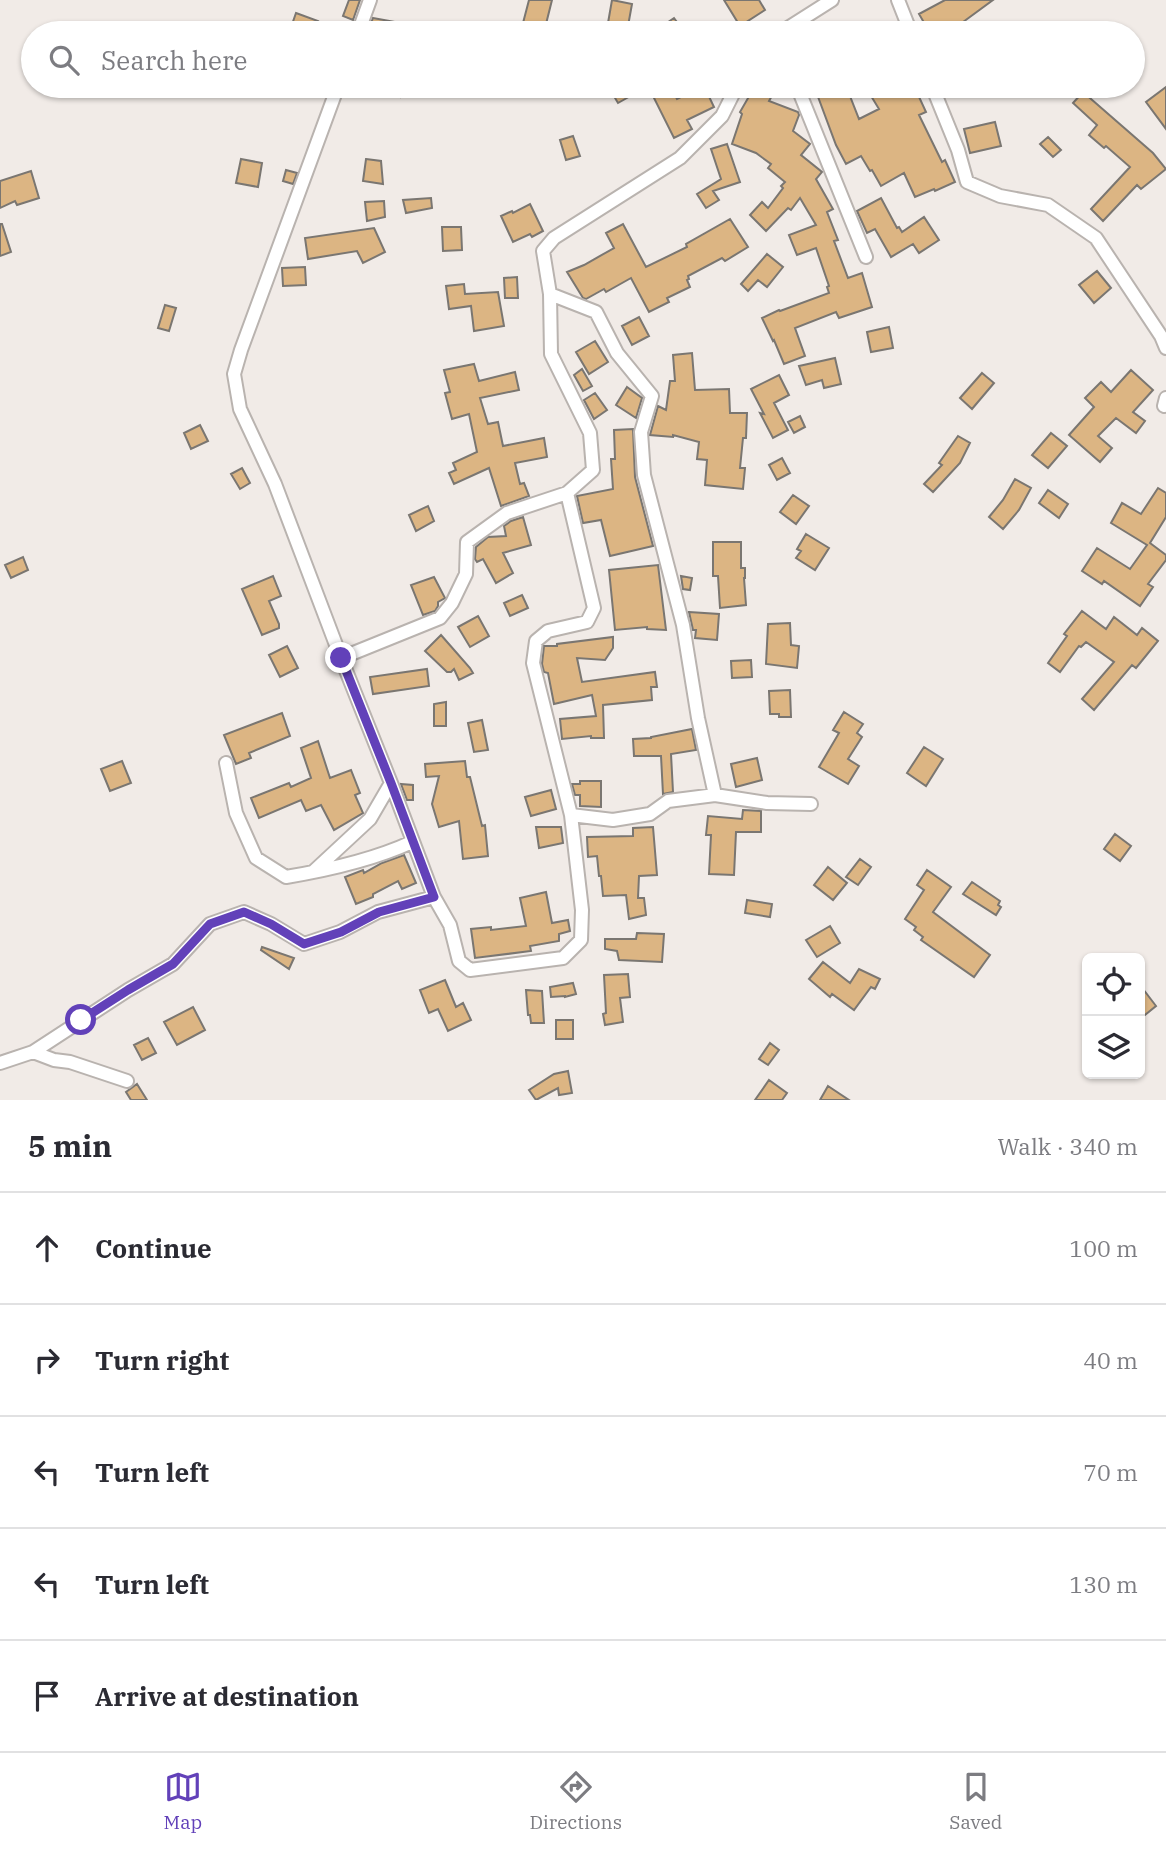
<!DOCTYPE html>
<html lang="en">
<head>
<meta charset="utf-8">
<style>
	body { margin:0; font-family:"IBM Plex Serif",serif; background:#f2f2f3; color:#2b2b33 }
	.controls { position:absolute; right:21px; bottom:21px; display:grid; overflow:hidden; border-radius:10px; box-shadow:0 2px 5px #0004 }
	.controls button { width:63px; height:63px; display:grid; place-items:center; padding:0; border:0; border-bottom:2px solid #e1e1e2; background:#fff; color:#2b2b33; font:35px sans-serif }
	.stop { position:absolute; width:21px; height:21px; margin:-16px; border:5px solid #6241b9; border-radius:50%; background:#fff }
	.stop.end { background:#6241b9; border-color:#fff; box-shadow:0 2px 7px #0008 }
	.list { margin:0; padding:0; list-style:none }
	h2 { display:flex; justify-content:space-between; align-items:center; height:91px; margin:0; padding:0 28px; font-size:30px }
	h2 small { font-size:23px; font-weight:400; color:#7c7c81 }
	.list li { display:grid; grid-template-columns:46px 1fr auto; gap:21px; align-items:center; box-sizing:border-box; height:112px; padding:0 28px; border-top:2px solid #e1e1e2 }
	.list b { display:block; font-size:26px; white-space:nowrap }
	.list em { font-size:23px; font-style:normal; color:#7c7c81 }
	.icon { flex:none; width:38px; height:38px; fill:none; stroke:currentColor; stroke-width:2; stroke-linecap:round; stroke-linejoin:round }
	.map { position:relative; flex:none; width:1166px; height:1100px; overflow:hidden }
	.search { position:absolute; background:#fff; box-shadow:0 2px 5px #0004; left:21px; right:21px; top:21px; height:77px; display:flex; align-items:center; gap:18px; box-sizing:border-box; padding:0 24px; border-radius:38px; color:#7c7c81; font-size:26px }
	.sheet { height:651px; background:#fff }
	nav { display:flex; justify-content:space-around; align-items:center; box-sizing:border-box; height:98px; border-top:2px solid #e1e1e2; background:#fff; font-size:19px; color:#7c7c81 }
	nav a { display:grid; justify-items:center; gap:4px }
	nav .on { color:#6241b9 }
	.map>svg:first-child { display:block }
	.building { fill:#dcb583; stroke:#7a7671; stroke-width:2 }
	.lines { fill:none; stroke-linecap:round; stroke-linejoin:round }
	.minor-casing { stroke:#b9b3af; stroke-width:16 }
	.minor { stroke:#fff; stroke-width:12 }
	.route { stroke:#6241b9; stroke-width:9 }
</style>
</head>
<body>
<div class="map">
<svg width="1166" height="1100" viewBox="0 0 1166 1100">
	<rect width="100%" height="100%" fill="#f1ebe7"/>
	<path class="building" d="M349,0H360L353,20L343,16Z
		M529,0H552L545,28L523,23Z
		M612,0L632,4L628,26L608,23Z
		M724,0H759L765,10L740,26Z
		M945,0H993L959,25L963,33H930L919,14Z
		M296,13L318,21L313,33H289Z
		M373,18L428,28V33H367Z
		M674,18L685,33H652Z
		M368,86H402L400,97L368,91Z
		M608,86H648L618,103Z
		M663,86H670L677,99L704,86L714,107L687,120L692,129L674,138L651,92Z
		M755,86L773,94L769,101L798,112L799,115L793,131L810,144L801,155L822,172L816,179L833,209L827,212L838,240L834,241L848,278L862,273L872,307L839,318L836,312L795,328L805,356L784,364L774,340L773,341L762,318L779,310L780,311L829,293L827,287L829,286L816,248L797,255L789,235L816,225L800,198L791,210L788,208L766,231L750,215L762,202L768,208L783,188L781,186L785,182L768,168L771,164L756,153L732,144L742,114L740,112Z
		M814,86H846L859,119L879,109L865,86H914L926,112L919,115L942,162L945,160L955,182L935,191L934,189L915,197L904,173L881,186L872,170L870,171L861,156L846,164L836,145Z
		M1166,87V129L1146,102Z
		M1083,92L1153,153L1166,169L1141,189L1137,185L1103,221L1091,209L1130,167L1106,146L1104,148L1089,135L1097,125L1073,103Z
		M995,122L1001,146L970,153L964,129Z
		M573,136L580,156L566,160L560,140Z
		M1048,137L1061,150L1053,157L1040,144Z
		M727,144L740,182L713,191L719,200L706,208L697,194L721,179L711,149Z
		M241,159L262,163L258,187L236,183Z
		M366,159L381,161L383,184L363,181Z
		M286,170L297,173L293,184L283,181Z
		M31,171L39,198L17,205L15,201L0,208V181Z
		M431,198L432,208L406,213L403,200Z
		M881,198L897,228L899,227L902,232L924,217L939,240L919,253L913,244L891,257L875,229L867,233L857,211Z
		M384,201L385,217L367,221L365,202Z
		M530,204L543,231L532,237L530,234L513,242L501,216L512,211L513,213Z
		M730,219L748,247L725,261L722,258L688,276L689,279L687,280L690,287L667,298L669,302L649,312L631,278L606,292L604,289L586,299L583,298L567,272L584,265L614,248L606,233L623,224L646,267L687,247L686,244Z
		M0,224H2L11,252L0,256Z
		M442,227H461L462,250L443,251Z
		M374,228L385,252L363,263L357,251L308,259L305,238Z
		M767,254L783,267L767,287L758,280L748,291L741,284Z
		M305,267L306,285L283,286L282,268Z
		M1097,271L1111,288L1094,303L1079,285Z
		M517,277L518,298H505L504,278Z
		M464,284L465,294L498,292L504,326L474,331L471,306L449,309L446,286Z
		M165,305L176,308L169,331L158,328Z
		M639,317L649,336L632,345L622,326Z
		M889,327L893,348L871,352L867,332Z
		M595,341L608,362L589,374L576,352Z
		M692,353L695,390L729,389L730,413H747L746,438H743L740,468H745L743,489L705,485L707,460L697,459L699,442L673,435V437L650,435L658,406L666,410L670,381H675L673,355Z
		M835,358L841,384L824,388L822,380L806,385L799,366Z
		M474,364L479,381L515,372L519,390L480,398L488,424L498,422L503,446L544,438L547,457L515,463L520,484L524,483L529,496L501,506L489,468L454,484L449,473L456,470L453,463L477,452L469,414L452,419L445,393L450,392L444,370Z
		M582,369L592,386L583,391L574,375Z
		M1131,370L1153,390L1133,412L1145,421L1136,433L1116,418L1098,436L1112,448L1100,462L1069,435L1094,407L1085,398L1101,382L1111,392Z
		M982,373L994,383L972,409L960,398Z
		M779,375L789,395L774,403L788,430L773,438L760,413L764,414L751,389Z
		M627,387L642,398L636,418L616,405Z
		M595,393L607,410L594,419L584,400Z
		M800,416L805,427L794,433L788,422Z
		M200,425L208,441L191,449L184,433Z
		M633,429L635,477L653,546L610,556L601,520L583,523L577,496L613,489L611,459H615L614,430Z
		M1051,433L1067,446L1048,468L1032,455Z
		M958,436L970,443L960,463L933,492L924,484L942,465L939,463Z
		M782,458L790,473L777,480L769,465Z
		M242,468L250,483L240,489L231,474Z
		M1015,479L1031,488L1019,510L1003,529L989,517L1003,500Z
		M1158,488L1166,493V517L1150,543L1166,555V560L1148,584L1153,587L1140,606L1104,581L1102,584L1082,571L1097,548L1130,569L1147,545L1111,523L1122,503L1141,514Z
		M1048,490L1068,504L1059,518L1039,503Z
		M793,495L809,506L796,524L780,512Z
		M428,506L434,521L416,531L409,515Z
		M523,517L531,545L503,553L513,573L496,583L483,559L477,562L475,559L476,547L488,537L506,536L504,526L511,521Z
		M806,534L829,548L815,570L796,558L801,551L797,549Z
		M713,542H741V568H745V578H744L746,605L720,608L718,576H713Z
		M23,557L28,570L11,578L5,565Z
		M658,565L666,630L647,629V627L615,630L609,570Z
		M273,576L281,596L269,601L279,624V628L262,635L242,589Z
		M681,576L692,578L690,590L683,589Z
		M434,577L445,598L438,602V606L435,611L423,615L411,585Z
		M522,595L528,608L510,616L504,603Z
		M1082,611L1106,629L1114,617L1137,635L1142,628L1158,641L1136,668L1132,665L1094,710L1082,699L1114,662L1086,642L1081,647L1079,646L1060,672L1048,663L1067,636L1064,634Z
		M689,612L719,614L717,640L695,638L696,630H693Z
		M478,616L489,636L470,647L458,627Z
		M790,623L791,645L799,646L797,668L766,664L768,624Z
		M441,635L470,668L473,673L459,680L454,669L451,672H447L425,651Z
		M613,637V648L605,660L577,658L582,682L655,672L657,687H651L652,700L603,705L604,738H591V736L562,739L560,719L596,716L592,695L554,704L548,673L544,672L542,664L544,646H557V644Z
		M287,646L298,668L280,677L269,655Z
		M751,660L752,677L732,678L731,661Z
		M427,669L429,686L373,694L370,677Z
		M790,690L791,717H779V714H770L769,691Z
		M446,702V726H434V704Z
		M844,712L863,724L857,733L862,737L848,759L859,766L848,784L819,767L839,733L833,730Z
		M282,713L290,736L249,753L251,758L236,764L224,735Z
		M482,720L488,750L474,752L468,723Z
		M692,729L696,750L671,754L673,792L663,794L661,756H634L633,739L651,738V737Z
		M318,741L330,778L351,770L360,793L355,795L363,813L334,830L321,805L306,811L301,800L259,818L251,798L289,783L291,787L311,778L301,748Z
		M924,747L943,759L926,786L907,773Z
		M757,758L762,780L736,787L731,764Z
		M122,761L131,783L110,791L101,769Z
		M465,761L467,777H470L482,826L485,825L488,856L463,859L459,821L439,827L432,804L439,776L426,777L425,764Z
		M580,781H601V807L580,806V795H575L572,784H580Z
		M401,784L413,785V800H407Z
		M551,790L556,809L531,816L525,797Z
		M743,810L761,811V832H736L734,875L709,874L711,835H706L708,816L742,819Z
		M536,827H561L563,843L539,848Z
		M653,827L657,875L639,876L638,898H644L646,915L629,919L626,895L603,896L601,876H599L597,856L588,857L587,837L633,836V828Z
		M1115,834L1131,846L1120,861L1104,849Z
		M404,855L416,883L402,889L398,881L373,894V897L356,904L345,877L363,870L364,873L382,863Z
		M860,859L871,867L858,885L846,877Z
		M828,867L847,883L833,900L814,885Z
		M927,870L951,887L933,912L990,955L974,977L921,940L923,937L914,930L916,927L905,919L924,890L917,885Z
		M972,882L1000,901L998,905L1001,907L996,915L963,894Z
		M546,892L552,923L568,920L570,931L559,934V941L530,946L531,951L475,958L471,929L491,927V930L526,926L520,898Z
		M747,900L772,904L770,917L745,913Z
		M830,926L840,943L817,957L806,940Z
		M637,933L664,934L662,962L619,960L617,951L605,949V939H636Z
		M262,947L294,958L289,969L261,950Z
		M823,962L850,983L859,969L880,979L875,989L871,987L854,1010L832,994L830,997L809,979Z
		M628,974L630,997L620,998L623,1022L605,1025L603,1014L606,1013L604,975Z
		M445,980L456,1007L463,1003L471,1020L448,1031L438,1009L429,1013L420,990Z
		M573,983L576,994L565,997V996L551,997L550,987Z
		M1140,985L1156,1006L1140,1019Z
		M526,990L542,991L544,1023H531L530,1015H528Z
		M193,1007L205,1030L177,1045L164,1022Z
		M556,1020H573V1039H556Z
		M148,1038L156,1053L142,1060L134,1045Z
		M770,1043L779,1050L768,1065L759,1059Z
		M568,1071L572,1093L559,1095L558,1088L536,1100L529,1090L554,1074Z
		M769,1080L787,1093L782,1100H755Z
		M137,1084L147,1100H131L126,1092Z
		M828,1086L849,1100H820Z"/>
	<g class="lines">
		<defs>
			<path id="minor" d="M898,0L911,33
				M358,33L370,0
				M780,33L832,0
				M338,86L241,350L234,374L240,409L275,484L341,658L391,783L434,897L450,925L459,961L470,970L563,958L581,940L582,910L571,815L533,663L536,641L548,631L587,622L594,608L567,493L593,470L590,433L551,354L550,294L543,251L554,238L680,158L722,116L737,86
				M797,86L866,257
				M932,86L958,150L967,182L1000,196L1048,205L1096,238L1161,336L1166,348
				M550,294L596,312L617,353L652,396L641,432L644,475L683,625L698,718L715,795
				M1164,406L1166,398
				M341,658L440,618L452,603L466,574L467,542L507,513L567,493
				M226,763L236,813L256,858L286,877C328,870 373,860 412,842
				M571,815L613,820L650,814L668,801L715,795L767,803L811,804
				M314,871L370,819L391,783
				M33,1052L54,1060L70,1062L127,1081
				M0,1063L33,1052L128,990L173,964L210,924L244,912L271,924L304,944L340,932L378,912L434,897"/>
		</defs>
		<use href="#minor" class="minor-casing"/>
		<use href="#minor" class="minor"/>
	</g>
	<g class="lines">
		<path class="route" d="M81,1020L128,990L173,964L210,924L244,912L271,924L304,944L341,932L379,912L434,897L391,783L341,658"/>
	</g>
</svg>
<div class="controls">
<button><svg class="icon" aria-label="locate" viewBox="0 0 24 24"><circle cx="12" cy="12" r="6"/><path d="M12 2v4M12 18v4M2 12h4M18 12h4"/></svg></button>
<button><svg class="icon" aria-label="layers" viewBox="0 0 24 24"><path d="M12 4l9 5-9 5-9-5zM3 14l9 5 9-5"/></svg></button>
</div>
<div class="stop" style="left:81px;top:1020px"></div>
<div class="stop end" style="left:341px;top:658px"></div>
<div class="search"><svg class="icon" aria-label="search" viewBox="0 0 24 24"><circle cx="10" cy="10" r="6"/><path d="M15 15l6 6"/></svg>Search here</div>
</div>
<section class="sheet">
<h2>5 min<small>Walk · 340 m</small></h2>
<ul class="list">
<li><svg class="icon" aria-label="ahead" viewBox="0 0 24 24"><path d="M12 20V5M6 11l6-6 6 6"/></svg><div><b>Continue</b></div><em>100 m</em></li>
<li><svg class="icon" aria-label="right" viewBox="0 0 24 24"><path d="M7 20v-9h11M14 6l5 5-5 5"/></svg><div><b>Turn right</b></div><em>40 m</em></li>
<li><svg class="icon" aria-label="left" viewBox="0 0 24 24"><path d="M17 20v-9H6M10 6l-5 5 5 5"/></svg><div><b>Turn left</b></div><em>70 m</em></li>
<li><svg class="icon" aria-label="left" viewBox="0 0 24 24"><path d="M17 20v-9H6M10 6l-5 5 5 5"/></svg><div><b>Turn left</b></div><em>130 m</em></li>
<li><svg class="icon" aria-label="arrive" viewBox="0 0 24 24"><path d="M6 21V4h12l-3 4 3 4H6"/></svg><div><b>Arrive at destination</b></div></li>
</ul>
</section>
<nav>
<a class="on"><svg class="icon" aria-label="map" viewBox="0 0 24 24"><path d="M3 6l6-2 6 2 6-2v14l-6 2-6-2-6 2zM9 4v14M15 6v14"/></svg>Map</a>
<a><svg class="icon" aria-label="directions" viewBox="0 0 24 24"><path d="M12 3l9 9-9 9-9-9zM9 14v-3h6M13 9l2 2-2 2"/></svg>Directions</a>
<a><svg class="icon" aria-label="saved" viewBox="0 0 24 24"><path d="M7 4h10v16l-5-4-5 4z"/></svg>Saved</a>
</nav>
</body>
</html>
